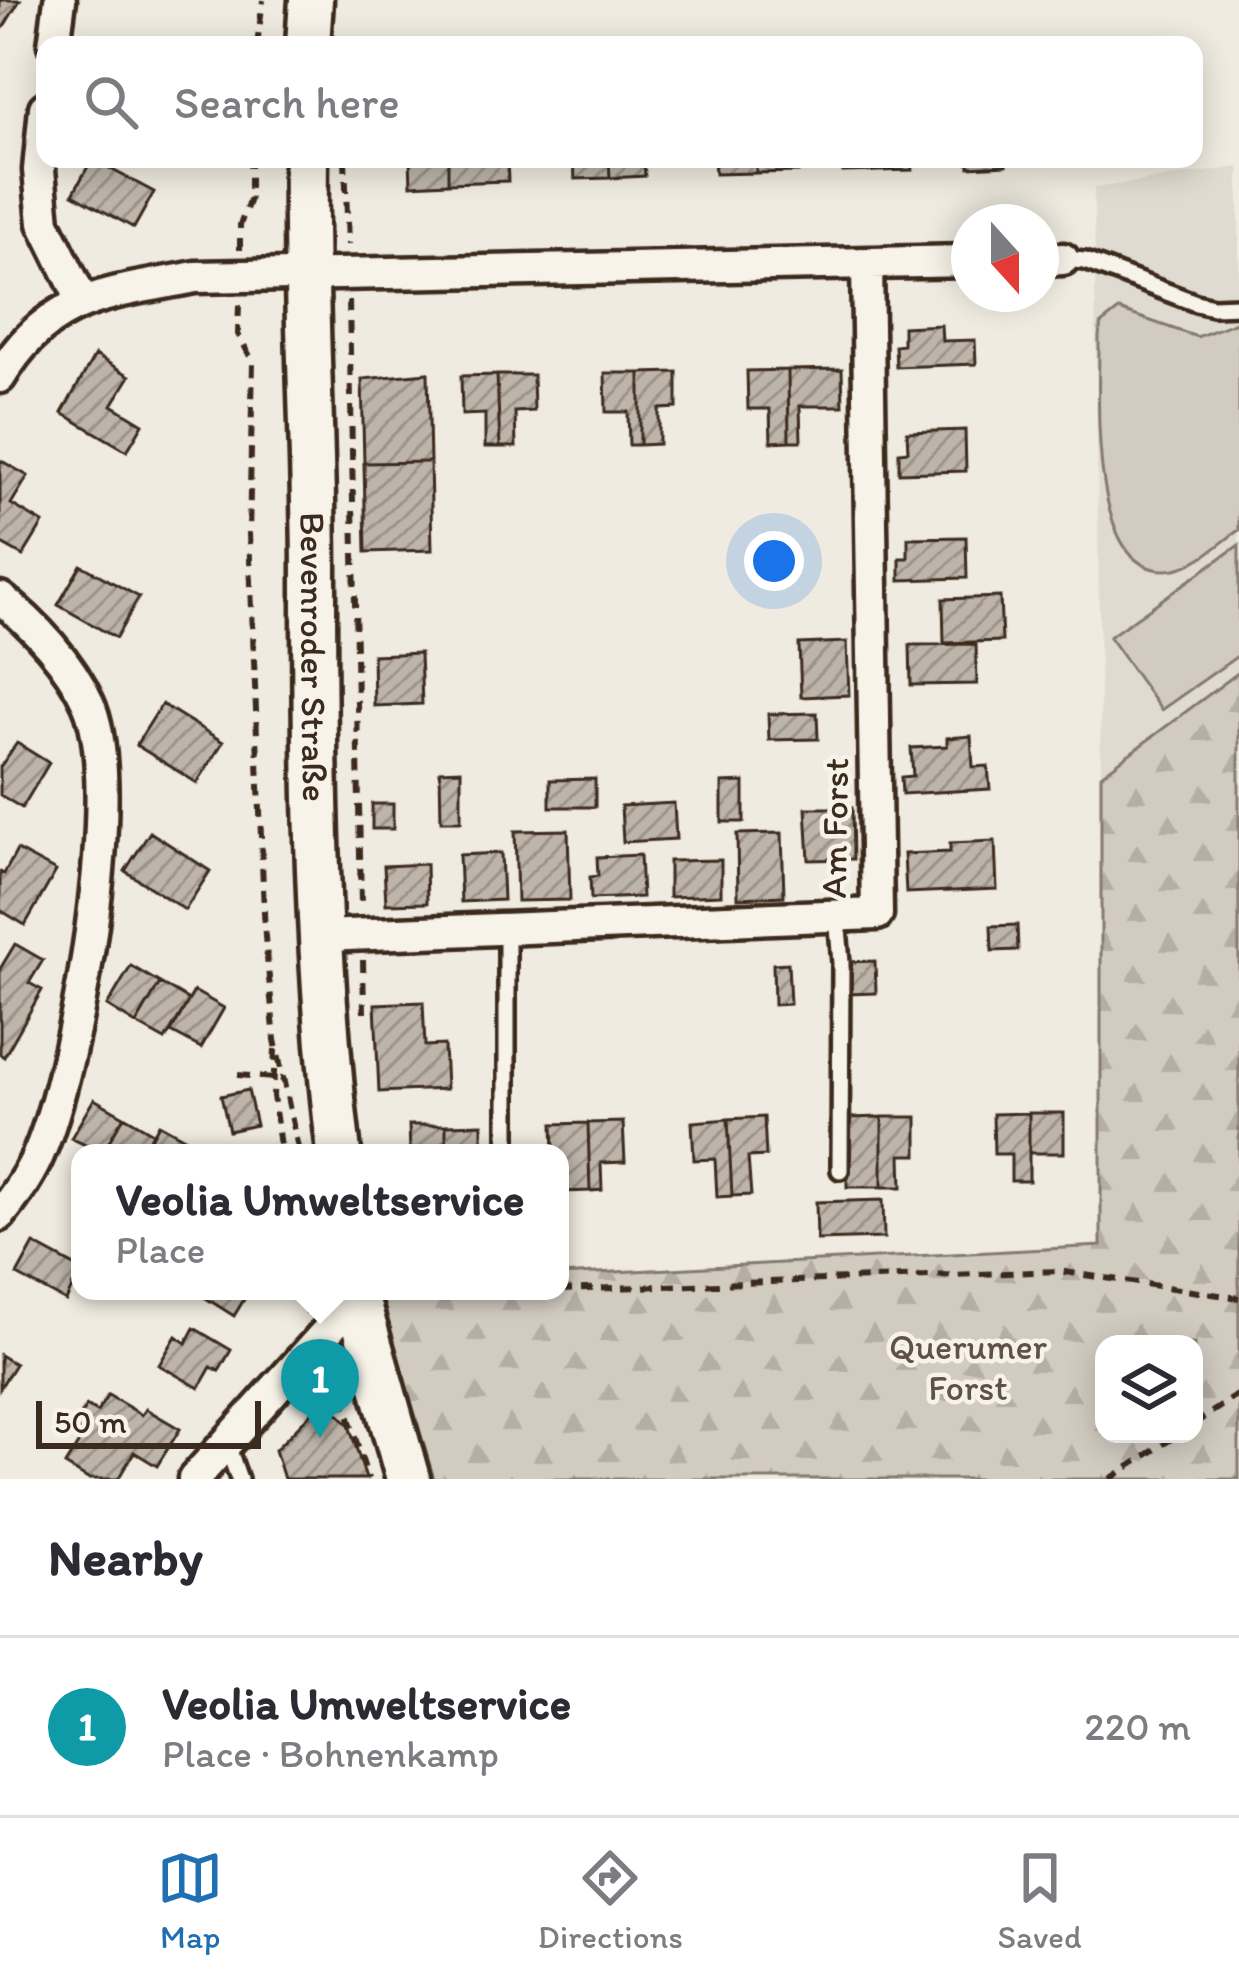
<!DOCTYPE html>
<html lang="en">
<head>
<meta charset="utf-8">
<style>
	body { margin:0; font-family:Itim,sans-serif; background:#f2f2f3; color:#2b2b33 }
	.controls { position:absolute; right:36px; bottom:36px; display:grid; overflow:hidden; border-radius:24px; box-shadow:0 6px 30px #0003 }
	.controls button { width:108px; height:108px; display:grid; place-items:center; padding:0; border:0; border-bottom:3px solid #e1e1e2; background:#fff; color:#2b2b33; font:60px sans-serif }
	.compass { position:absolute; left:951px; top:204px; width:108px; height:108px; border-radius:50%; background:#fff; box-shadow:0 6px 30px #0003; rotate:159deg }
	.scale { position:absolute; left:36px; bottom:30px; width:225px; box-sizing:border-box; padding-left:12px; border:6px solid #3b2a1e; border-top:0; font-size:33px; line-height:42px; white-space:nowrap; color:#3b2a1e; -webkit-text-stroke:9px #f7f3e8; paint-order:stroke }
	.you { position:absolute; left:774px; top:561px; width:42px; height:42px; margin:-30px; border:9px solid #fff; border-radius:50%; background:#1a73e8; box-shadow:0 0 0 18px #1a73e833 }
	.badge { display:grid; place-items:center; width:78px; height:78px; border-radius:50%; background:#1f6fb2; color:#fff; font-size:39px; font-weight:700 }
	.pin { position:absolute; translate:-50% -99px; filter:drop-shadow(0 3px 6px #0008) }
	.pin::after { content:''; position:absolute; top:63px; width:42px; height:36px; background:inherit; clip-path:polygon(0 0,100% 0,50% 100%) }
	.popup { position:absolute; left:71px; top:1144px; width:498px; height:156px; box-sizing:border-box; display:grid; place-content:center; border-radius:24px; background:#fff; filter:drop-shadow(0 3px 9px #0005); font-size:39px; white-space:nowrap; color:#7c7c81 }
	.popup b { font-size:45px; color:#2b2b33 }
	.popup::after { content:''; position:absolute; left:50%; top:100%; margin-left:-24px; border:24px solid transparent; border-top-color:#fff }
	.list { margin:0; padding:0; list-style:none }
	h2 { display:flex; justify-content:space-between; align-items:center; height:156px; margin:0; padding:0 48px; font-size:51px }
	h2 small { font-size:39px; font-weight:400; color:#7c7c81 }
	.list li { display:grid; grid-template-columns:78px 1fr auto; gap:36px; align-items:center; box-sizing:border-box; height:180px; padding:0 48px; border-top:3px solid #e1e1e2 }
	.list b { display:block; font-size:45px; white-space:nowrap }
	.list p { margin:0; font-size:39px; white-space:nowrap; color:#7c7c81 }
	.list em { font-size:39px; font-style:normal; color:#7c7c81 }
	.icon { flex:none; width:66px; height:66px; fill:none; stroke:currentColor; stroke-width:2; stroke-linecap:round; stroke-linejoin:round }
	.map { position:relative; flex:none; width:1239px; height:1479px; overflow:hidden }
	.search { position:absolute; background:#fff; box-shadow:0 6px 30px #0003; left:36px; right:36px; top:36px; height:132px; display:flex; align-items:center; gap:30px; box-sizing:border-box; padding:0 42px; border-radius:24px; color:#7c7c81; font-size:45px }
	.sheet { height:336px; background:#fff }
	nav { display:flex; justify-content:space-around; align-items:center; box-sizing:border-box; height:168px; border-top:3px solid #e1e1e2; background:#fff; font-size:33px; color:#7c7c81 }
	nav a { display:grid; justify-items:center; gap:6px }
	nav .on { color:#1f6fb2 }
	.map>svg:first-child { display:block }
	.built { fill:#e0dbd0 }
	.forest { fill:url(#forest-firs); stroke:#867a6f; stroke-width:3; fill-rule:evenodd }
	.park { fill:#d1cbc0; stroke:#867a6f; stroke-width:3 }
	.building { fill:url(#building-hatch); stroke:#3b2a1e; stroke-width:3 }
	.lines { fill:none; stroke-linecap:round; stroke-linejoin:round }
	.lane-casing { stroke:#3b2a1e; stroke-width:24 }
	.street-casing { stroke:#3b2a1e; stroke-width:39 }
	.secondary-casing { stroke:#3b2a1e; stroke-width:51 }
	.path { stroke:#3b2a1e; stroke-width:6; stroke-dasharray:12 9; stroke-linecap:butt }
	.lane { stroke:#f7f3e8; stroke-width:15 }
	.street { stroke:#f7f3e8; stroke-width:30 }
	.secondary { stroke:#f7f3e8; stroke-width:42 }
	.labels { text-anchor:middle; stroke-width:9; stroke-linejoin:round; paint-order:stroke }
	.street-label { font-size:36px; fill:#3b2a1e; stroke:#f7f3e8 }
	.park-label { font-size:36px; fill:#605246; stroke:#f7f3e8 }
</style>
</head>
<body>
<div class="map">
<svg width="1239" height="1479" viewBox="0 0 1239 1479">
	<defs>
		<pattern id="forest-firs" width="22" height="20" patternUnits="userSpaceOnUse" patternTransform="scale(3)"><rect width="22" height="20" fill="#d1cbc0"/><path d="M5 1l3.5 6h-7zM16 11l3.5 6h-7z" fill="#b4aea5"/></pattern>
		<pattern id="building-hatch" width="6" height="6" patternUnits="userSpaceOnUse" patternTransform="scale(3)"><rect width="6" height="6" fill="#bdb5aa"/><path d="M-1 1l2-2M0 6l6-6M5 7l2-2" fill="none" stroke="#9b938a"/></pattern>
	</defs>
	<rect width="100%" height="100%" fill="#efebe0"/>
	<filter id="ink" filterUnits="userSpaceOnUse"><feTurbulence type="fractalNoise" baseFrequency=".00833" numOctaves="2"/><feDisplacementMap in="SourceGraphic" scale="24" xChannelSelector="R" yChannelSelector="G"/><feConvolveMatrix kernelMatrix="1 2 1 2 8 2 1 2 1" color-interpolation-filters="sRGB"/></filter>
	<g filter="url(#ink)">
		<path class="built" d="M1239,167V672L1101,775L1094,188Z"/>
		<path class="forest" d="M1239,672V1479H434L378,1291H560V1275L1101,1246V775ZM1104,1344H1194V1434H1104Z"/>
		<path class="park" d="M1119,310L1197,337L1239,321V530C1220,543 1198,565 1175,569C1084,586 1100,387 1099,336L1101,324Z
			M1239,545V655L1161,710L1109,637Z"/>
		<path class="building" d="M0,0H20L0,33Z
			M92,159L154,192L134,228L73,194Z
			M410,159H448V183L411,185Z
			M448,159H507L508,181L448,183Z
			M574,159H609L610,178L575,179Z
			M609,159H644L645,176L610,178Z
			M714,159H756V173L715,174Z
			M756,159H798V172L756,173Z
			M843,159H877L878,171L843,172Z
			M877,159H912V170L878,171Z
			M969,159H1006V165L969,167Z
			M941,325L942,341L975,340L976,364L896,367L895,346L903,345V327Z
			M95,355L130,376L112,405L143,424L127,451L62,413Z
			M842,369L843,406H800L801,441H789L788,370Z
			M788,370L789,441L771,442L770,409H748L747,371Z
			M677,372V408L659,409V444L640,445V373Z
			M428,373L430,462L364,463L362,379Z
			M605,373H640V445H629L628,412H606Z
			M497,375H533L534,411L515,412L516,447H500Z
			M497,375L500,447H485V414L462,415L461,376Z
			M965,430L966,471L899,473V452L908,451L907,432Z
			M0,460L28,476L11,504L43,523L23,556L0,543Z
			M430,462L432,550L366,552L364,463Z
			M966,537L967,578L900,580V558H908V538Z
			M81,565L139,597L116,638L58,605Z
			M1000,597L1002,641L944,643L943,599Z
			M847,642L849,695L801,697L799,644Z
			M976,644L977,684L911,685L910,645Z
			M420,653L422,704L374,706L373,655Z
			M162,704L223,742L197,783L136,745Z
			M817,713L818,739L769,740L768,714Z
			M971,736L973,767L988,766L990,789L902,794L901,777L913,776L911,748L947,746V738Z
			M17,743L49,763L22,808L0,795V767Z
			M461,770V821H441L440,771Z
			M595,779V807H550V780Z
			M744,782V822H722V783Z
			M674,803L676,839L623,842L621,806Z
			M372,804H393V829H372Z
			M806,808H852L853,859L809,860Z
			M568,830L570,900L517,901L515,831Z
			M150,832L210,871L185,910L125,871Z
			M782,833L784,896L738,898L737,834Z
			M995,841L997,889L906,893L904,854L950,852V843Z
			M17,850L56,871L25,925L0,910V872L4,874Z
			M501,853L503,900L461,902L459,855Z
			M640,855L642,897L591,899L590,877L598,876L597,857Z
			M721,860V895L669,897V861Z
			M426,864L427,903L386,904L384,866Z
			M1017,925L1018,950L992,951L991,926Z
			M15,944L43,960L29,983L42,990L4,1057L0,1054V969Z
			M875,961L876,993L847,994L846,962Z
			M788,963L790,1004L774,1005L773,964Z
			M131,966L160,983L136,1024L107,1006Z
			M160,983L189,1000L165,1040L136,1024Z
			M194,991L224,1008L201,1048L171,1032Z
			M423,1002L425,1046L444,1045L446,1089L379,1092L375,1004Z
			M248,1090L256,1125L229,1131L221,1096Z
			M94,1099L124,1116L102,1153L71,1138Z
			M1029,1113H1064V1153H1029Z
			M1029,1113V1181H1011V1154H994L993,1114Z
			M124,1116L153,1133L142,1153H102Z
			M764,1117L766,1156L748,1157L751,1195L732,1196L728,1119Z
			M882,1117H917V1155H901L902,1187H882Z
			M882,1117V1187H847V1118Z
			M728,1119L732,1196L717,1197L715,1159L694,1160L692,1122Z
			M623,1122L625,1162L601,1163L602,1190L590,1191L588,1123Z
			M588,1123L590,1191L563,1192L560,1153H554L553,1124Z
			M159,1124L190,1141L183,1153H143Z
			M482,1124V1153H446V1125Z
			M409,1125H446V1153H410Z
			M883,1200L884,1238L817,1240L816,1202Z
			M34,1244L80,1269L66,1301L17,1275Z
			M203,1291H249L234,1316L201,1295Z
			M194,1328L231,1350L219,1371L211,1367L199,1388L159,1365L176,1336L186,1343Z
			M0,1355L15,1364L0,1388Z
			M108,1395L142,1415L146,1409L180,1429L157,1466L134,1452L118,1479H88L65,1465L84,1434L73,1428L86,1406L97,1412Z
			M325,1399L349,1425L366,1479H284L275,1450Z"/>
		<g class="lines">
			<defs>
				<path id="lane" d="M1063,259L1085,261L1196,303L1213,307L1239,306
					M837,916L841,963L840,1170
					M507,929V1146
					M226,1442L239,1479"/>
				<path id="street" d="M54,45L60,0
					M45,108L39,170L44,223L82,300
					M1041,260L1063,259
					M0,377C48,294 111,294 195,277L969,261
					M0,598C34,624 70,663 88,703C126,786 76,1068 39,1153C30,1175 15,1196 0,1215
					M322,936L877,914L867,264
					M194,1479L356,1299"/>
				<g id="secondary">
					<path d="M308,45L311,0"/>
					<path id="s1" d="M306,159C304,299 314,439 314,579C314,769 316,964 339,1153"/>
					<path d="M355,1291L408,1479"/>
				</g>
			</defs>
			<use href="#lane" class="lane-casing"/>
			<use href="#street" class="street-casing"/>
			<use href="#secondary" class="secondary-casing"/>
			<path class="path" d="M257,45L263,0
				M345,159L348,245
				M240,250V225L250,199V159
				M349,301L361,905
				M239,305L238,334L253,362L249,534L265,937L275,1040L299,1153
				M363,960L364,1013
				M275,1049L273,1096L281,1153
				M238,1075L284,1079
				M560,1290L1058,1271L1239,1298
				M303,1291L308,1313
				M390,1297L547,1291
				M347,1396L345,1405L368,1479
				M1194,1424L1239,1394
				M1110,1479L1179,1434"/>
			<use href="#lane" class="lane"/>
			<use href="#street" class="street"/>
			<use href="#secondary" class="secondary"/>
		</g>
	</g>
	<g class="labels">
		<g class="street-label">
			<text dy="13" stroke="none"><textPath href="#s1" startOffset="498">Bevenroder Straße</textPath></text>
			<text transform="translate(834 828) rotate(-89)" y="13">Am Forst</text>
		</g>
		<g class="park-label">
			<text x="968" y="1359">Querumer<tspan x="968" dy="41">Forst</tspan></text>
		</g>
	</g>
</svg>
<div class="controls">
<button><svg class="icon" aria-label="layers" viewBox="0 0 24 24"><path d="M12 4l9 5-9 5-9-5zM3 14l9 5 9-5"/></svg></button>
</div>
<svg class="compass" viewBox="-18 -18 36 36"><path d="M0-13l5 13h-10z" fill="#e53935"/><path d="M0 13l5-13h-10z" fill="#7c7c81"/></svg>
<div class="scale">50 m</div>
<div class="you"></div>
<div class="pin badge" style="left:320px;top:1438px;background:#0f9aa8">1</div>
<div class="popup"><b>Veolia Umweltservice</b>Place</div>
<div class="search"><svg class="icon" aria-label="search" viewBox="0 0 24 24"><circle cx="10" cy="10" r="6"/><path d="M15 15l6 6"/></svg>Search here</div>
</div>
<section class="sheet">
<h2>Nearby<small></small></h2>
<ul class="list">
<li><span class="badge" style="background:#0f9aa8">1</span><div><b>Veolia Umweltservice</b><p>Place · Bohnenkamp</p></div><em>220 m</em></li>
</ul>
</section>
<nav>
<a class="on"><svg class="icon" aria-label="map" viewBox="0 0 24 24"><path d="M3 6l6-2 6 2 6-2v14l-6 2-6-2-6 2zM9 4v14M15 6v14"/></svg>Map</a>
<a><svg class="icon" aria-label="directions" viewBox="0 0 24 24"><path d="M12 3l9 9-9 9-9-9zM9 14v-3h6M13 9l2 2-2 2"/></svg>Directions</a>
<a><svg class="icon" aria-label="saved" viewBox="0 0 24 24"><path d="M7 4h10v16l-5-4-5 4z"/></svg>Saved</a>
</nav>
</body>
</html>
